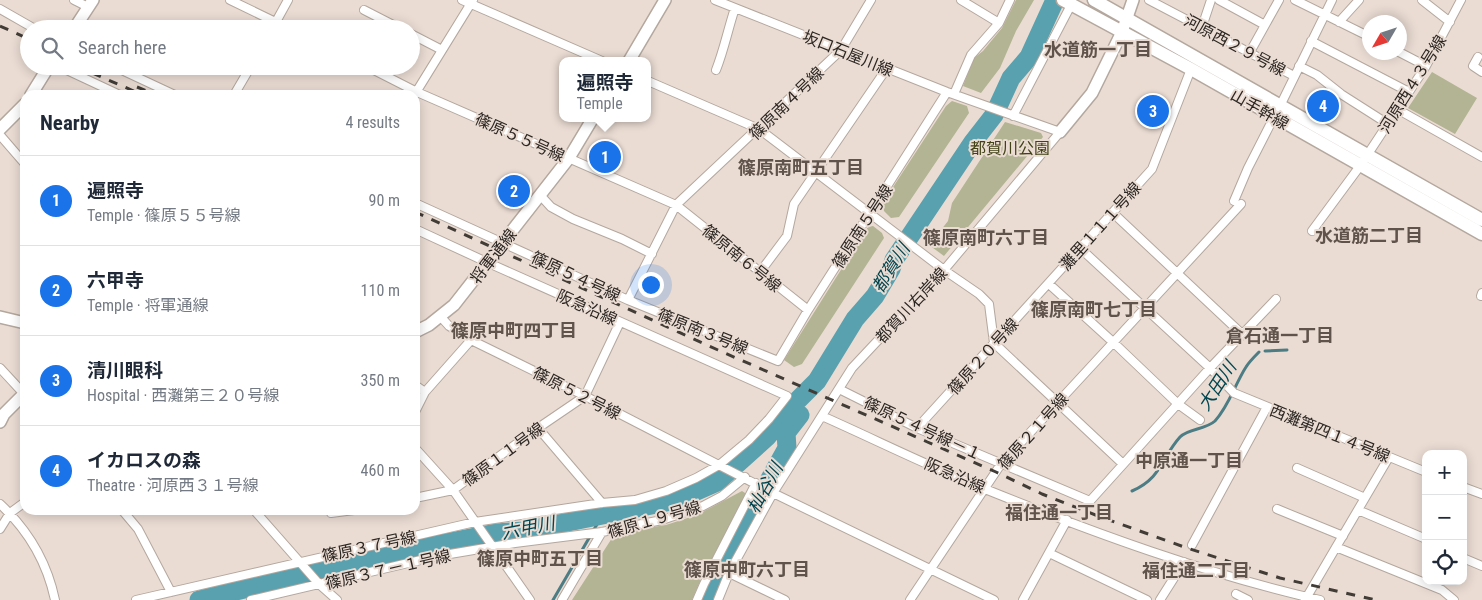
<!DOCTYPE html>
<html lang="en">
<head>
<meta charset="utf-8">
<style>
	body { margin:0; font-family:"Roboto Condensed","Noto Sans JP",sans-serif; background:#f2f2f3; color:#1f2937 }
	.controls { position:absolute; right:15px; bottom:15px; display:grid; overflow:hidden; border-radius:10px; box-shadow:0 2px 12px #0003 }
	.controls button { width:45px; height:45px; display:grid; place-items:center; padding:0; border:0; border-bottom:1px solid #e0e1e3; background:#fff; color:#1f2937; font:25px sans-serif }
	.compass { position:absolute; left:1362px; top:15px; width:45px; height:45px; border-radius:50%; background:#fff; box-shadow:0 2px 12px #0003; rotate:231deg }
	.you { position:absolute; left:650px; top:284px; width:18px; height:18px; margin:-12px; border:4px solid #fff; border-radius:50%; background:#1a73e8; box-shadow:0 0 0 8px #1a73e833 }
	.badge { display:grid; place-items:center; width:32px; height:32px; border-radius:50%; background:#1a73e8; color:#fff; font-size:16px; font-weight:700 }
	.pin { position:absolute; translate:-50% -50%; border:2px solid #fff; box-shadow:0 1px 5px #0006 }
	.popup { position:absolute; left:559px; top:57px; width:92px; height:65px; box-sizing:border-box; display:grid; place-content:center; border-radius:10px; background:#fff; filter:drop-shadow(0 1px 4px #0005); font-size:16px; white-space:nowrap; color:#747a83 }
	.popup b { font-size:19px; color:#1f2937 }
	.popup::after { content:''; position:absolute; left:50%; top:100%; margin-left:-10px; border:10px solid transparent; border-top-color:#fff }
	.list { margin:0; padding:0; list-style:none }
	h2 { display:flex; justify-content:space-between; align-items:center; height:65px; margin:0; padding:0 20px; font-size:21px }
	h2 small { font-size:16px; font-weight:400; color:#747a83 }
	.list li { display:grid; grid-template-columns:32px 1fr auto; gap:15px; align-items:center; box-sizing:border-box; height:90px; padding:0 20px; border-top:1px solid #e0e1e3 }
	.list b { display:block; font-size:19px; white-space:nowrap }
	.list p { margin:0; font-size:16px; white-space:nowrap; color:#747a83 }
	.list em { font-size:16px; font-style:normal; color:#747a83 }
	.icon { flex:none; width:28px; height:28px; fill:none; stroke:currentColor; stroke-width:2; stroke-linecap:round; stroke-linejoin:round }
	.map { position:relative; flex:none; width:1482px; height:600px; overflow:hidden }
	.search { position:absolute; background:#fff; box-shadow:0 2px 12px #0003; left:20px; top:20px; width:400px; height:55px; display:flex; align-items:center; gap:12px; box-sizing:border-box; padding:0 18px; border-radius:28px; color:#747a83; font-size:19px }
	.panel { position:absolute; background:#fff; box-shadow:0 2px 12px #0003; left:20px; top:90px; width:400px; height:425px; border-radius:15px }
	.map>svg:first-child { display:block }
	.green { fill:#b2b493 }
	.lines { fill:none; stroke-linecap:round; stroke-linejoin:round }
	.stream { stroke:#4c7c84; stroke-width:3 }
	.river { stroke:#59a1ae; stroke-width:19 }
	.street-casing { stroke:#b4a79e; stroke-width:10 }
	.secondary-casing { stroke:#b4a79e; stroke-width:14 }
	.primary-casing { stroke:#b4a79e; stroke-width:15 }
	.street { stroke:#fff; stroke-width:8 }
	.secondary { stroke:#fff; stroke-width:11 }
	.primary { stroke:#fff; stroke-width:12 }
	.rail { stroke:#423c37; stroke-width:3; stroke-dasharray:9 9; stroke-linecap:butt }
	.labels { text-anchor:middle; stroke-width:4; stroke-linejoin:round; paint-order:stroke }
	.street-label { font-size:16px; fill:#2c2723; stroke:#eadcd3 }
	.park-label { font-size:16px; fill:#424217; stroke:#eadcd3 }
	.neighbourhood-label { font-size:18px; font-weight:bold; fill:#5f534b; stroke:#eadcd3 }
	.water-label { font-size:18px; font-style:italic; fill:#00454f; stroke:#eadcd3 }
</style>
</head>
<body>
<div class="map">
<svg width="1482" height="600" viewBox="0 0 1482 600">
	<rect width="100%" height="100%" fill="#eadcd3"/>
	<path class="green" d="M1016,0H1034L1016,31L1000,68L981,93L963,86L974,58L983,51L1002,28Z
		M1432,72L1477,98L1455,134L1408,108Z
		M952,101L967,106L969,113L899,217L891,218L884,211L882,204L946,106Z
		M1005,122L1041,133L1043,137L944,256L929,245L948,221L952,203Z
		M873,226L882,233L884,238L802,364L794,367L784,360L868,227Z
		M742,491L745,493V497L701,579L692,600H572L614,535L619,532L666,525L697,515Z"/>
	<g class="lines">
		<path class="stream" d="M1265,351L1287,350
			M1132,491C1162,478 1161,458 1180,437C1189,428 1205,430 1215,421C1229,406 1235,384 1246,367C1249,362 1254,357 1259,352
			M553,600L603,514"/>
		<path class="river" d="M199,600L384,555L496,533L524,531L676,500L717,482L767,437L798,400L817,381L855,319L875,296L891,269L894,260L973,142L994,115L1011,78L1029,57L1055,0
			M709,600L729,553L787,448L786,433L800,415"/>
		<defs>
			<path id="street" d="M74,0L88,7
				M230,0L290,29
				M462,0L602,61
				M715,0L947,92L1060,132L944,270L852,368L773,493L729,573L718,600
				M961,0L999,23
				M1149,0L1294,76
				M1219,0L1265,25
				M1295,0L1370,37
				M1422,0L1450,22
				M0,9L35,29
				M364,10L401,29
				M1339,22L1359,0
				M1202,27L1211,0
				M272,29L288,0
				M411,34L442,50
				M1311,41L1409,92
				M1250,52L1279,0
				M1399,52L1426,66
				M1478,57L1473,66L1482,72
				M58,66L120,95
				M113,66L175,95
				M366,66L417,92L676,205L808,310
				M1299,66L1317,75L1341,94L1388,124
				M716,70C724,50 728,29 735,8
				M648,81L759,129L944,270L979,294L989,304L994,343L1123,464
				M415,94L473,0
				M954,94L971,55L999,23L1010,0
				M234,95L251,66
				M1281,104L1332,0
				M1397,109L1482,157
				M1013,116L1071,5
				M0,135L25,164
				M540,195L551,207L573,219L622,239L652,254
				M1234,201L1248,168L1274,117
				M415,203L628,300L778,361L808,310L947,92
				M1113,213L1243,335
				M1312,231L1360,166L1426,66L1461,0
				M1081,249L1210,368L1234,393L1426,472
				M760,272L787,236L794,204L887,68
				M1049,284L1114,343L1178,404L1200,420
				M1481,296L1482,293
				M628,300L676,205L841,50L871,0
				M440,316L449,326L471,340L585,396L773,493L994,600
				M0,368L25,395
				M415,385L425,392
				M839,389L917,428L1090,501L1210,368L1276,299
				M415,412L425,392L471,340
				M822,416C876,440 930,467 985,489C1094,533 1206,574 1320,600
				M538,428L602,503
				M917,428L1152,169L1191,69
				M415,448L453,490L530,600
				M1297,468L1365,498
				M1463,487L1482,494
				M415,498L453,490L538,428L585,396L620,322
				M0,504C28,530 47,562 55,600
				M1277,509L1343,536
				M122,510L138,529L171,592
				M254,510L319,584L337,600
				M1358,510L1426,539
				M331,513L354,510
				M0,529L10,513L25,502
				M1192,545L1267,407
				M1336,547L1442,590L1454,600
				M1049,553L1147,600
				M1463,558L1482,566
				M729,573L785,600
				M1236,594L1248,600
				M136,600L475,522L602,503L635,500L666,491L696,478L719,465L749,440L769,419L787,396L493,265L415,229
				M251,600L438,556L515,543L602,532L662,520L703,506L722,496L745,477
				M562,600L602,532
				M697,600L704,584L756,483
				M910,600L1001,464L1241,204
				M1023,600L1067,520
				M1160,600L1184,562
				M1305,600L1389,457"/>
			<path id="secondary" d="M74,29L93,0
				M629,61L665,0
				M31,95L49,66
				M0,129L25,104
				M1060,132L1092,93L1122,32L1133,0
				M0,317L25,323
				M415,332L429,325L454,305L569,158L593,118
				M0,422L4,414L25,393"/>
			<path id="primary" d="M1063,0L1191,69L1482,234
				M1094,0L1482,220"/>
		</defs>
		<use href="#street" class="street-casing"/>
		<use href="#secondary" class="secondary-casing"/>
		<use href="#primary" class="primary-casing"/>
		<use href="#street" class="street"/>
		<use href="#secondary" class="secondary"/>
		<use href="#primary" class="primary"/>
		<path class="rail" d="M0,26L29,39
			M76,66L143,95
			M137,87L156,95
			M415,212L718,350L996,472L1042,494L1098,516L1187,548L1280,578L1376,600"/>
	</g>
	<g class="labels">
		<g class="street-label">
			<text transform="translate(1235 45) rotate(28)" y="6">河原西２９号線</text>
			<text transform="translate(848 53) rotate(22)" y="6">坂口石屋川線</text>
			<text transform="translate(1412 84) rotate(-58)" y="6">河原西４３号線</text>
			<text transform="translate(786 103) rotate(-44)" y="6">篠原南４号線</text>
			<text transform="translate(1260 109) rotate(30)" y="6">山手幹線</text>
			<text transform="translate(520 137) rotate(24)" y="6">篠原５５号線</text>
			<text transform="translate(862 226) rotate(-57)" y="6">篠原南５号線</text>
			<text transform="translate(1100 226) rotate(-48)" y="6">灘里１１１号線</text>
			<text transform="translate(493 256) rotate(-52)" y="6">将軍通線</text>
			<text transform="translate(742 258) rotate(39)" y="6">篠原南６号線</text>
			<text transform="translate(576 276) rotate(25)" y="6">篠原５４号線</text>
			<text transform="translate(911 305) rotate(-47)" y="6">都賀川右岸線</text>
			<text transform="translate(587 307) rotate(24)" y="6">阪急沿線</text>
			<text transform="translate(703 331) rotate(22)" y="6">篠原南３号線</text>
			<text transform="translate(983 356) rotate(-48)" y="6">篠原２０号線</text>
			<text transform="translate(577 393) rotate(27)" y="6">篠原５２号線</text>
			<text transform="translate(923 428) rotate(25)" y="6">篠原５４号線－１</text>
			<text transform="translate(1033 431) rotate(-48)" y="6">篠原２１号線</text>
			<text transform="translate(1330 433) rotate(22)" y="6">西灘第四１４号線</text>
			<text transform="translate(503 454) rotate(-36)" y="6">篠原１１号線</text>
			<text transform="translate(955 475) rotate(24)" y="6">阪急沿線</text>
			<text transform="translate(654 519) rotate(-16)" y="6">篠原１９号線</text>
			<text transform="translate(369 546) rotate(-12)" y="6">篠原３７号線</text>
			<text transform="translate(388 569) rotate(-13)" y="6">篠原３７－１号線</text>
		</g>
		<g class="park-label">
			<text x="1010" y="154">都賀川公園</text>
		</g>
		<g class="neighbourhood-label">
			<text x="1098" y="56">水道筋一丁目</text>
			<text x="801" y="174">篠原南町五丁目</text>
			<text x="1369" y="242">水道筋二丁目</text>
			<text x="986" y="244">篠原南町六丁目</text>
			<text x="1094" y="316">篠原南町七丁目</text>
			<text x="514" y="337">篠原中町四丁目</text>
			<text x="1280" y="342">倉石通一丁目</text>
			<text x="1189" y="467">中原通一丁目</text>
			<text x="1059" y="519">福住通一丁目</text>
			<text x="540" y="565">篠原中町五丁目</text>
			<text x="747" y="576">篠原中町六丁目</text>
			<text x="1196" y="577">福住通二丁目</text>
		</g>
		<g class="water-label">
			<text transform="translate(891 268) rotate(-58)" y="6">都賀川</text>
			<text transform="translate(1217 386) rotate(-57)" y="6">大田川</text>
			<text transform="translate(765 488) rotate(-61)" y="6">杣谷川</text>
			<text transform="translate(528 528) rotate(-11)" y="6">六甲川</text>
		</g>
	</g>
</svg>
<div class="controls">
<button>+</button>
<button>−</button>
<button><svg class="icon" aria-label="locate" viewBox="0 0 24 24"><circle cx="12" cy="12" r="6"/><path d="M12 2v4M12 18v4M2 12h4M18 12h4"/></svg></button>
</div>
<svg class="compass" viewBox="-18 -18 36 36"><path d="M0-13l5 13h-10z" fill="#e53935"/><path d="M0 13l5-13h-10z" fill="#747a83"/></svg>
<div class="you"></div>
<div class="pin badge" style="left:605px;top:157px">1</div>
<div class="popup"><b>遍照寺</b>Temple</div>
<div class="pin badge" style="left:514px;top:191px">2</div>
<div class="pin badge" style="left:1153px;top:111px">3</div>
<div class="pin badge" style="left:1323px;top:106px">4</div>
<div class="search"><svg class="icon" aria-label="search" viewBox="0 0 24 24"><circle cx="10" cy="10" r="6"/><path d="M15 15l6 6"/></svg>Search here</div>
<section class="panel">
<h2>Nearby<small>4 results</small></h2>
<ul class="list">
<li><span class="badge">1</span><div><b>遍照寺</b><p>Temple · 篠原５５号線</p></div><em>90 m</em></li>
<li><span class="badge">2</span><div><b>六甲寺</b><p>Temple · 将軍通線</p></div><em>110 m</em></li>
<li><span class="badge">3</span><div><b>清川眼科</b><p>Hospital · 西灘第三２０号線</p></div><em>350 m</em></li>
<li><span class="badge">4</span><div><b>イカロスの森</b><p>Theatre · 河原西３１号線</p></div><em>460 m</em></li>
</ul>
</section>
</div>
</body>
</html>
